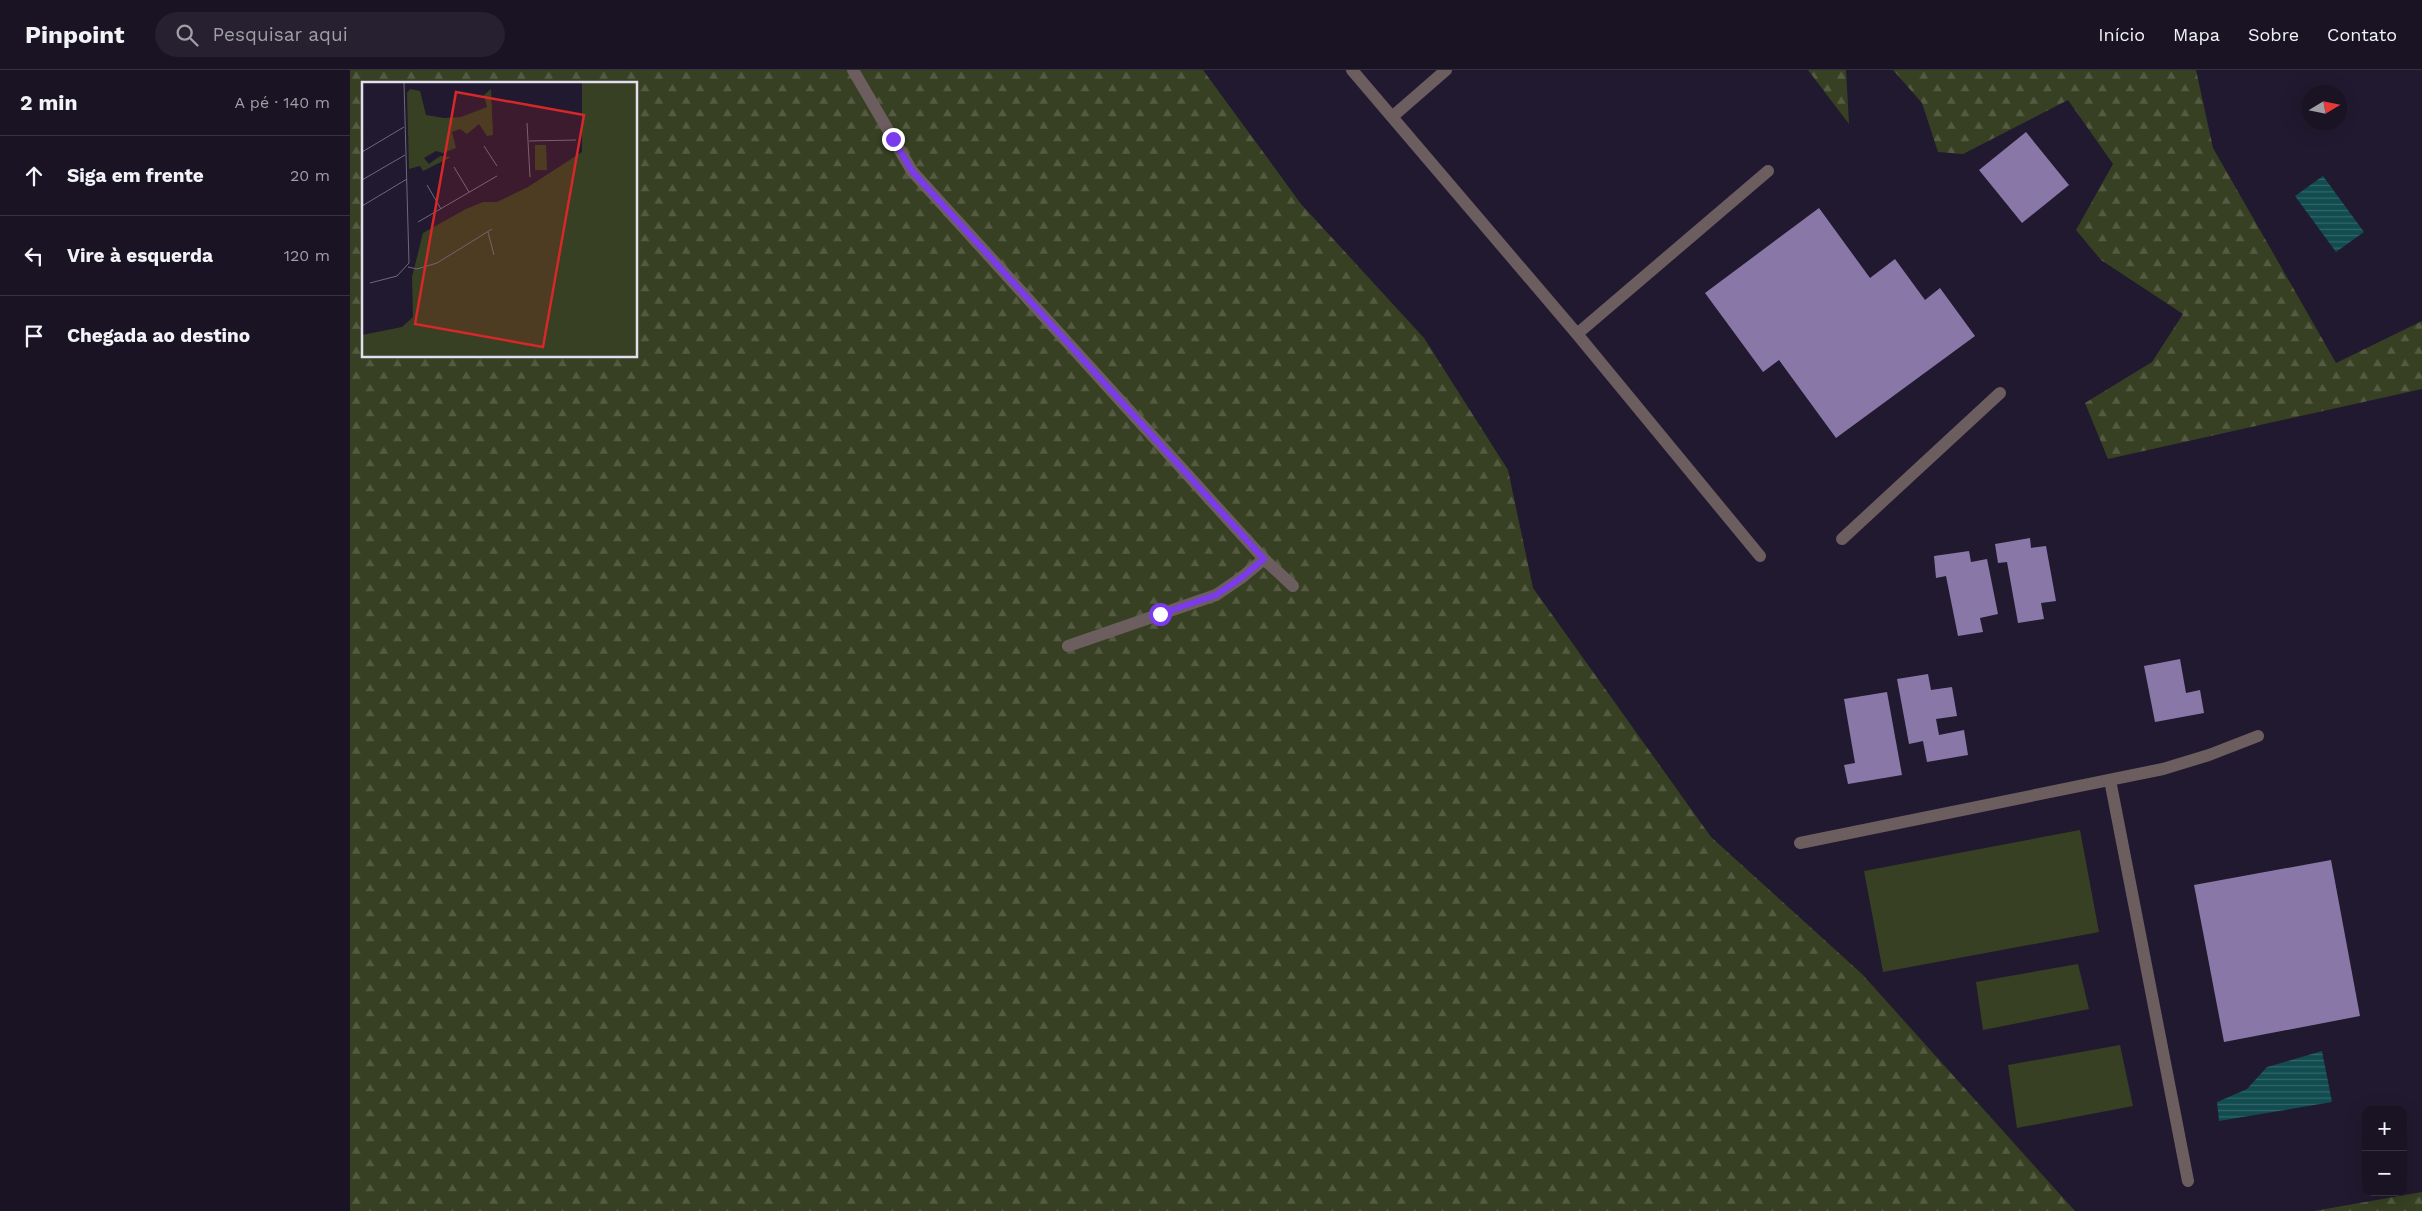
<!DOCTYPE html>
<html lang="pt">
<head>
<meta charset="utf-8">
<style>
	body { margin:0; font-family:"Work Sans",sans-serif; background:#262030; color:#f1f3f6 }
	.controls { position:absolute; right:15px; bottom:15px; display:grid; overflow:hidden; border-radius:10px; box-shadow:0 5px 20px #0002 }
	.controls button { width:45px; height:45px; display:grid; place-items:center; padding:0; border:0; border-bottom:1px solid #373241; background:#191323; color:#f1f3f6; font:25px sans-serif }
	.compass { position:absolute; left:1952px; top:15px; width:45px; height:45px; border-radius:50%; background:#191323; box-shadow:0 5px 20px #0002; rotate:80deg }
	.stop { position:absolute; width:15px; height:15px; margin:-11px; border:4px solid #7c3aed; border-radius:50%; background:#fff }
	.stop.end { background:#7c3aed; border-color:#fff; box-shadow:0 1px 5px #0008 }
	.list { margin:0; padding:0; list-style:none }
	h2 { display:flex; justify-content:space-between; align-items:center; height:65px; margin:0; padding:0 20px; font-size:21px }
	h2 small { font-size:16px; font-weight:400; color:#9f9ea6 }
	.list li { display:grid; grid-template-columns:32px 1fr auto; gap:15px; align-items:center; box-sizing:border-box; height:80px; padding:0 20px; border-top:1px solid #373241 }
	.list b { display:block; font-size:19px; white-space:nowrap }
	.list em { font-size:16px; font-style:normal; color:#9f9ea6 }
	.icon { flex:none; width:28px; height:28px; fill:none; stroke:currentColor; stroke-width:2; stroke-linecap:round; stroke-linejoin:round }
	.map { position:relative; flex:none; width:2072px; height:1141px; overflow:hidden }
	header { display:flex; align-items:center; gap:30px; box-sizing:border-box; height:70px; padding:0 25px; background:#191323; border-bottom:1px solid #373241 }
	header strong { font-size:24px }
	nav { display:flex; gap:28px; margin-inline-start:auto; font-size:18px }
	.search { width:350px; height:45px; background:#262030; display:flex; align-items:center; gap:12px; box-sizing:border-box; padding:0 18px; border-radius:28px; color:#9f9ea6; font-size:19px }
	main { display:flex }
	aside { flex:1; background:#191323 }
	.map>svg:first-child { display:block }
	.forest { fill:url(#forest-firs); fill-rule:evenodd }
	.pitch { fill:#374022 }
	.water { fill:url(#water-rules) }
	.building { fill:#8978a7 }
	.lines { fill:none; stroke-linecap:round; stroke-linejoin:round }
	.service { stroke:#6c5d5f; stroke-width:12 }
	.minor { stroke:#6c5d5f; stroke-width:12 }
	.route { stroke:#7c3aed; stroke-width:6 }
	.inset-road { fill:none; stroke:#6f687b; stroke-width:1 }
	.view { fill:#d62828; fill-opacity:0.15; stroke:#d62828; stroke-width:2.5 }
	.inset-edge { fill:none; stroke:#e3deed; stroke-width:2.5 }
</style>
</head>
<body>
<header>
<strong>Pinpoint</strong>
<div class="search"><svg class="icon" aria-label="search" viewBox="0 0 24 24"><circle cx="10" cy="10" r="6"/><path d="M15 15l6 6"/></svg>Pesquisar aqui</div>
<nav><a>Início</a><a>Mapa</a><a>Sobre</a><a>Contato</a></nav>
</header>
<main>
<aside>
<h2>2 min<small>A pé · 140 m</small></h2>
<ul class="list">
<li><svg class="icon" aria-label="ahead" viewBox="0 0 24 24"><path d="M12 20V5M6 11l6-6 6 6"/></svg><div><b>Siga em frente</b></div><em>20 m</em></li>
<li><svg class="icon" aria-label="left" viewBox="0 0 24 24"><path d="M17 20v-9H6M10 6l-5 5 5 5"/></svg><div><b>Vire à esquerda</b></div><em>120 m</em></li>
<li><svg class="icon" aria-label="arrive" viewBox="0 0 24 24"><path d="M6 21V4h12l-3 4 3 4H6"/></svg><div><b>Chegada ao destino</b></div></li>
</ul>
</aside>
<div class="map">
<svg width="2072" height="1141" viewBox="0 0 2072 1141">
	<defs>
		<pattern id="forest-firs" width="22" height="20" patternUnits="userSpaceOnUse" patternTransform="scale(1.25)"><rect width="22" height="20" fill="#374022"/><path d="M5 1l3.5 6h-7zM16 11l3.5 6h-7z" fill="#545b42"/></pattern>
		<pattern id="water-rules" width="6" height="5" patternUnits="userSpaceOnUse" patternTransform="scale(1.25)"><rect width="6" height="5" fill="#114c50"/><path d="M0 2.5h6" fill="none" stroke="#34656a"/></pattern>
	</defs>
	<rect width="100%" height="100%" fill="#21192f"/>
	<path class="forest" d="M0,0H853L951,134L1074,268L1158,400L1183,518L1361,767L1512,904L1725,1141H0ZM14,14H286V286H14Z
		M1458,0H1496L1499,54Z
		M1543,0H1846L1863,78L1986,293L2072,251V319L1758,389L1735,333L1802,292L1833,244L1751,190L1726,160L1763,94L1718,30L1613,84L1588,82L1572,33Z
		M2072,1122V1141H1964Z"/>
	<path class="pitch" d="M1730,760L1749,862L1533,902L1514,801Z
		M1728,894L1739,939L1633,960L1626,912Z
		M1770,975L1783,1036L1667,1058L1658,995Z"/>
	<path class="water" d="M1973,106L2014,162L1986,182L1945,126Z
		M1972,981L1982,1032L1869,1051L1867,1032L1897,1019L1917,997Z"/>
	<path class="building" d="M1676,62L1719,115L1672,153L1629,100Z
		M1469,138L1520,208L1545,189L1575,230L1590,218L1625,266L1486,368L1429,290L1413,302L1355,223Z
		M1680,468L1681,478L1696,476L1706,531L1691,533L1694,549L1668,553L1657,492L1648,493L1645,474Z
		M1619,481L1621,492L1637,489L1648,544L1630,548L1633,562L1608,566L1596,506L1586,508L1584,486Z
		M1830,589L1836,623L1850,620L1854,643L1805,652L1794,596Z
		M1578,604L1581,620L1602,617L1607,646L1586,649L1589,665L1614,660L1618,685L1577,692L1573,671L1559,674L1547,609Z
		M1537,622L1552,705L1498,714L1494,695L1505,693L1494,629Z
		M1981,790L2010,946L1874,972L1844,815Z"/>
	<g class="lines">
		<path class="service" d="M1002,0L1227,264L1410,486
			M1042,47L1096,0
			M1227,264L1418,101
			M1492,469L1650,323
			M1760,710L1838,1111
			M1450,773L1813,699L1859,685L1908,666"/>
		<path class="minor" d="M503,0L562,101L914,489L943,516
			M718,576L866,525L891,508L914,489"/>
	</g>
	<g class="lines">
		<path class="route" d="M543,69L562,101L914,489L891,508L866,525L810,544"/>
	</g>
	<g transform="translate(12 12)">
		<rect width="275" height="275" fill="#21192f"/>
		<path d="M220,1H275V274H0V253L40,245L51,235L50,195L61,151L104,127L121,120H135L166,105L220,70ZM48,7L58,9L64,33L82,36L99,35L125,25L122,13L129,7L131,53L125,54L117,42L105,52L98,47L90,50L94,66L81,71L74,69L62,76L67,82L78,74L89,75L61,89L58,84L47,87L45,11Z" fill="#374022"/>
		<path d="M173,63H184L185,88H173Z" fill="#374022"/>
		<path class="inset-road" d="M165,41L168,95M167,59L214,58M122,64L135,84M0,70L42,45M92,85L107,110M0,98L43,73M65,103L79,127M0,124L45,97M56,140L135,94M126,150L132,173M46,185L55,187L75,181L130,147M8,201L35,194L47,181L42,1"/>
		<path class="view" d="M94,10L222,33L181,265L53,242Z"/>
		<rect width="275" height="275" class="inset-edge"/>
	</g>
</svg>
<div class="controls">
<button>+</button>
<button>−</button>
</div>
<svg class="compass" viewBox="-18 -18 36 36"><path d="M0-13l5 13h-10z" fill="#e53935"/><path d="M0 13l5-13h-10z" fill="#9f9ea6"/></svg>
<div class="stop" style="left:810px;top:544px"></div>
<div class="stop end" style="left:543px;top:69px"></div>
</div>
</main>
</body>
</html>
